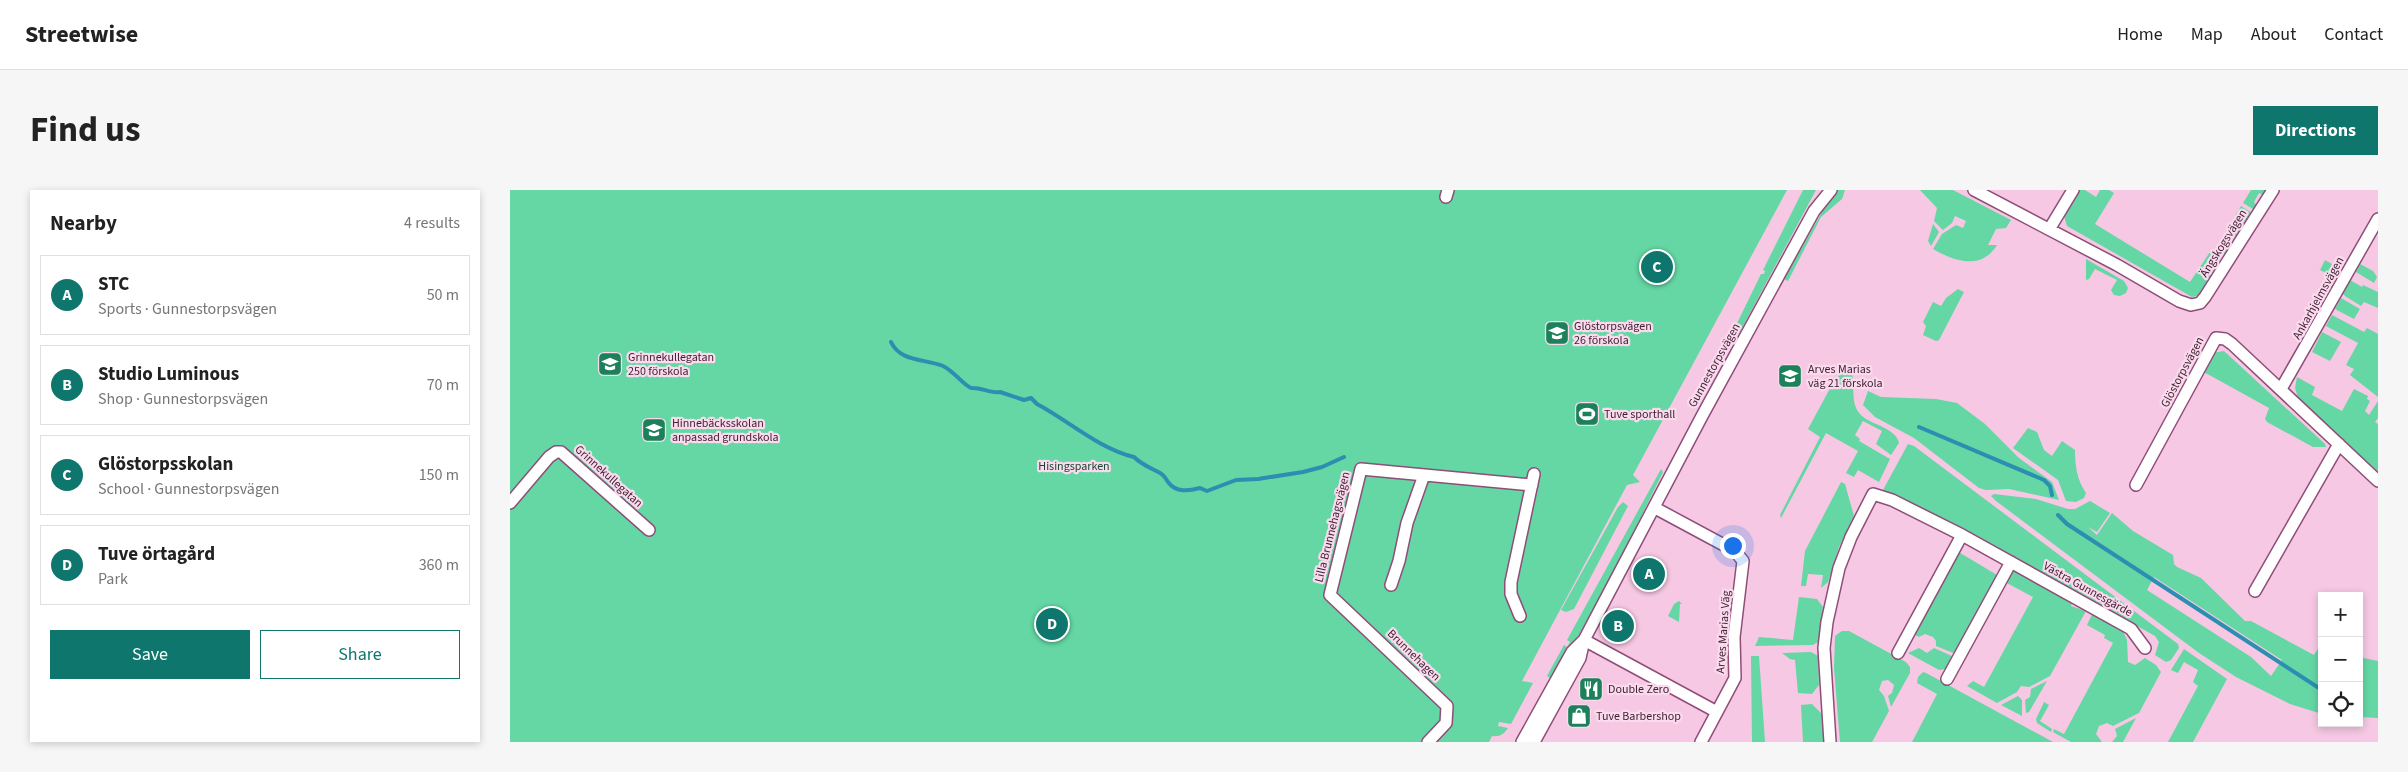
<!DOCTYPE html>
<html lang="en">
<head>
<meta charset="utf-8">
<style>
	body { margin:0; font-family:"Source Sans 3",sans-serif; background:#f6f6f6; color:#222 }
	.controls { position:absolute; right:15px; bottom:15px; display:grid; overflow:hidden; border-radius:0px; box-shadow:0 2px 8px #0003 }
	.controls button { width:45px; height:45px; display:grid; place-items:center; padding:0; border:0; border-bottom:1px solid #e0e0e0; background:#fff; color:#222; font:25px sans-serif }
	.you { position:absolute; left:1222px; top:355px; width:18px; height:18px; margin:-12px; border:4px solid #fff; border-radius:50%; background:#1a73e8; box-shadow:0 0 0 8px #1a73e833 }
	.badge { display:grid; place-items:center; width:32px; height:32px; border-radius:50%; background:#0f766e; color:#fff; font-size:16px; font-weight:700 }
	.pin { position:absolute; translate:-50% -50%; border:2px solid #fff; box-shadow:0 1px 5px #0006 }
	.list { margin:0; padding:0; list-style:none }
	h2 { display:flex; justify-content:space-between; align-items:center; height:65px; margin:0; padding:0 20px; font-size:21px }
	h2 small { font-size:16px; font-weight:400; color:#767676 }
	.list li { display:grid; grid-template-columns:32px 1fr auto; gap:15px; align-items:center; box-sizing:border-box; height:80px; margin:0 10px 10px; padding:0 10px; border:1px solid #e0e0e0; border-radius:0px }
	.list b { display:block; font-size:19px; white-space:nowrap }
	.list p { margin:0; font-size:16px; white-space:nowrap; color:#767676 }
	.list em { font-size:16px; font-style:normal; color:#767676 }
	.actions { display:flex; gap:10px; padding:15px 20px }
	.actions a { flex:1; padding:11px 0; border:1px solid #0f766e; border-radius:0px; text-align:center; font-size:18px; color:#0f766e }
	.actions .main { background:#0f766e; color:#fff }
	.icon { flex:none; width:28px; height:28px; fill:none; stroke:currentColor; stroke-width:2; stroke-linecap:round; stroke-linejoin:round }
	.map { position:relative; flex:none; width:1868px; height:552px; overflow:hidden; border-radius:0px }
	header { display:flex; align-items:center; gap:30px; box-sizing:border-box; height:70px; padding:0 25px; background:#fff; border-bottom:1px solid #e0e0e0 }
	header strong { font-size:24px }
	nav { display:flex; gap:28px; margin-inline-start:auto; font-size:18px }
	.intro { display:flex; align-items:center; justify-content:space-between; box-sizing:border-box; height:120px; padding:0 30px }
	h1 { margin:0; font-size:35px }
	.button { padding:12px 22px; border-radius:0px; background:#0f766e; color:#fff; font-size:18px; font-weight:700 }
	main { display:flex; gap:30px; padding:0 30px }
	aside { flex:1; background:#fff; border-radius:0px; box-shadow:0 2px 8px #0003 }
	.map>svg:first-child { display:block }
	.green { fill:#64d7a4; fill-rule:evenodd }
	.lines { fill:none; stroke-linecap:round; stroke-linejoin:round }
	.stream { stroke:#2c8eb0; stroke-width:4 }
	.street-casing { stroke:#8f4d78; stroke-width:14 }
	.street { stroke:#fff; stroke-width:11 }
	.labels { text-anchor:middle; stroke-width:4.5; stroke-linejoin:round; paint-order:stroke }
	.street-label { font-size:12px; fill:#3c1f31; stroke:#fadaec }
	.poi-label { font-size:12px; fill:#3c1f31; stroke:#fadaec; text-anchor:start }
	.park-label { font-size:12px; fill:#144631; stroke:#fadaec }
</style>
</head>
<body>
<header>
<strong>Streetwise</strong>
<nav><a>Home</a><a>Map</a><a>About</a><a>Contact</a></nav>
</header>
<div class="intro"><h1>Find us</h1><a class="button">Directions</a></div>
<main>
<aside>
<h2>Nearby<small>4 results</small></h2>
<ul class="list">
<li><span class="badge">A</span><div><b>STC</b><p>Sports · Gunnestorpsvägen</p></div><em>50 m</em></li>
<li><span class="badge">B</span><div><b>Studio Luminous</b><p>Shop · Gunnestorpsvägen</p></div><em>70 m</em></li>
<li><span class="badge">C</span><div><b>Glöstorpsskolan</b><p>School · Gunnestorpsvägen</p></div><em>150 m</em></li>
<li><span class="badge">D</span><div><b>Tuve örtagård</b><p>Park</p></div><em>360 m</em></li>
</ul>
<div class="actions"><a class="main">Save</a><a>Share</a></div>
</aside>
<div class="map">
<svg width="1868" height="552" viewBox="0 0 1868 552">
	<rect width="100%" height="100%" fill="#f6c8e3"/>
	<path class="green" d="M0,0H1277L1123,285L1130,292L1117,295L1012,491L1023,493L1001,534L989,532L988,536L998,538C994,544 990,547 982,546L979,552H0Z
		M1293,0H1306L1225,151L1222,150L1215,163L1213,162L1251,84H1254L1255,81L1253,80Z
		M1327,0H1335L1332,9L1311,27L1278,91L1274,89L1312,22Z
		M1410,0H1443L1501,30L1496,38L1486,39L1478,55H1487C1471,81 1444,71 1423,59L1432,44L1446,35L1453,38L1456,31L1445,26L1442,33L1433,40L1424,31L1427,18Z
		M1567,0H1575L1586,7L1590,0H1599L1604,3L1585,34L1680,92L1700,62L1711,72C1705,83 1696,106 1682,107L1557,36L1553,23Z
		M1741,0H1757L1753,5L1749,3L1744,12L1747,16L1743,19L1733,13Z
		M1731,16L1742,23L1726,49L1723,44L1714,56L1719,60L1713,65L1706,59Z
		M1423,34L1429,42L1421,56L1418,51Z
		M1576,69L1614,91L1618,98L1616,103L1610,106L1604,105L1601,100L1607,90L1585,79L1579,89L1576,90Z
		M1815,70L1829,78L1823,87L1801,75L1810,80Z
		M1850,74L1863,81L1867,87L1864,93L1846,82Z
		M1840,90L1852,97L1853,95L1868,102V118L1854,112L1851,116L1835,106L1833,104Z
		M1448,99L1454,102L1429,150L1426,151L1413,145L1416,136L1413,132L1423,112L1431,116L1436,108Z
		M1831,108L1850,119L1844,129L1825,119Z
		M1822,125L1854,142L1857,138L1868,144V207L1840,185L1844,179L1836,175L1848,153L1816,136Z
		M1812,142L1831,152L1820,171L1802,162Z
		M1714,161L1815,254L1816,257H1803L1757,232L1755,229L1759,218L1692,181L1702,163Z
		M1335,179L1341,181C1347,196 1338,213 1352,226C1362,235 1386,238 1389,253L1381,265L1366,254L1372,241L1353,231L1345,245L1350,249L1349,251L1380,269L1369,292L1348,280L1344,287L1336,283L1348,261L1316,243L1271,328L1270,325L1310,247L1298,239L1324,191Z
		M1787,187L1805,197L1802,205L1832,221L1844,199L1858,206L1857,209L1860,211L1855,221L1859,225L1868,211V228L1865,232L1868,234V282L1788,208L1785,198Z
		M1358,201L1371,207L1426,209L1447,213L1475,234L1509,268L1542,292L1549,310L1499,299L1476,300L1469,298L1404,248L1365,227L1353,215Z
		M1518,238L1527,242L1534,260L1542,266L1552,251L1565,260C1565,276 1567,290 1576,303L1574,308L1566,312L1556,311L1548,290L1503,258Z
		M1398,254L1404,256L1668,454L1669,458L1661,470L1656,472L1645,465L1649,452L1645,446L1520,376L1374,302L1373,300Z
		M1151,279L1153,282C1119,352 1083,422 1043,490L1037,486L1054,455L1057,457L1060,452L1057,450Z
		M1331,292L1335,294L1344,326L1329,357L1318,392L1311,398L1313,385L1298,384L1296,396H1291L1295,361Z
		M1484,304L1526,309L1558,319H1565L1580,311L1600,323L1587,342L1578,337L1587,345L1602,323L1623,341L1663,365L1664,374L1667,377L1691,388L1735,431H1741L1804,465L1809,457L1812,458V524L1780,514L1726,487L1689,463L1486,311L1481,306ZM1644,387L1772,470L1761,486L1741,467L1637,400Z
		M1113,312L1118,316L1064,419L1056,422L1051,420L1108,317Z
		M1447,361L1487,385L1446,464L1426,456V451L1423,447L1415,444L1409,447L1402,443Z
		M1502,375L1562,413L1561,416L1576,421L1540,486L1519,497L1511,496L1507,502L1487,513L1457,496L1463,491L1474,497L1523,407L1495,392Z
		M1289,407L1307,409L1313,417L1308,452L1303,455L1245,456L1249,447L1283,450Z
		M1169,411L1172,414H1170L1169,432L1158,426L1164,414Z
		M1584,420L1612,439L1617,450L1618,472L1625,475L1635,468L1646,475L1651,482L1629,523L1603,536L1597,533L1589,536L1586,544L1592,552H1561L1543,542L1544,539L1554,544L1603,453L1594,448L1595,445L1577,435Z
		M1332,441H1339L1396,472L1400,477V483L1381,517L1378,506L1382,503L1384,495L1378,490L1372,491L1369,500L1374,506L1379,521L1362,552H1330L1324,478L1325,446Z
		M1409,458L1417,463L1424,458L1444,467L1436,479L1429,480L1398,463Z
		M1674,459L1717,489L1683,552H1658L1688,496L1683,492L1688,480L1674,472L1668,483L1661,480Z
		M1301,462L1308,466L1309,495L1302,504L1288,503L1285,470L1280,469L1272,463Z
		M1241,466H1249L1255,552H1242Z
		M1849,467L1868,471V528L1849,527Z
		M1413,482L1416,483L1543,552H1402L1427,504L1407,493L1408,487Z
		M1537,491L1519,522L1516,523L1515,510L1520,507L1521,499Z
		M1508,506L1512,510V526L1491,515Z
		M1534,512L1539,515L1530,531L1542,539L1541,542L1527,533L1526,529Z
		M1302,514L1312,524L1315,552H1293L1291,515Z
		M1626,528L1613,552H1602L1607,546L1605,539Z"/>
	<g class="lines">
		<path class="stream" d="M381,152C390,172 416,169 433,176C445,182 451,193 461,198C471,197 481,204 490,202L514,210L521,208L527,214C559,231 588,258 624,267C632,275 641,278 650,283C654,285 656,289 658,292C666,303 679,301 690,298L697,301L726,290L748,289L793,282L812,277L834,267
			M1409,237L1534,290L1540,296L1542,305
			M1548,325L1557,334L1812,500"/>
		<defs>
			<path id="street" d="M1464,0L1607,75L1669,111L1681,115L1690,113L1695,107L1763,0
				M936,7L938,0
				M1540,38L1563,0
				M1771,199L1868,29
				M1626,295L1706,148L1715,149L1722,154L1868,291
				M0,313L39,267L46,262H51L139,340
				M1145,318L1225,361L1233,371L1224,447L1225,488L1191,552
				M881,395L889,371L897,333L914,285
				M1745,401L1829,254
				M1010,426L1001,404V392L1024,284
				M1074,450L1207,522
				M1388,463L1452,345
				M1437,489L1501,372
				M918,552L936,533L937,516L820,405L851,279L1022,295
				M1012,552L1062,462L1074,450
				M1024,552L1070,468L1074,450L1192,226L1304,21L1321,0
				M1320,552L1314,458L1317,432L1329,378L1341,347L1363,304L1382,310L1452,345L1621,439L1635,458"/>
		</defs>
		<use href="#street" class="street-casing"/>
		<use href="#street" class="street"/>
	</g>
	<defs>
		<symbol id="school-square" viewBox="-11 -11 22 22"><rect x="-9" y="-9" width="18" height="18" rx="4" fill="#1c805a" stroke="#fadaec"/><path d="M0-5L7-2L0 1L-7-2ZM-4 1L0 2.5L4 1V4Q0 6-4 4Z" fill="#fff"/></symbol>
		<symbol id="stadium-square" viewBox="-11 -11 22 22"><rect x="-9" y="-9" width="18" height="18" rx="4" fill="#1c805a" stroke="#fadaec"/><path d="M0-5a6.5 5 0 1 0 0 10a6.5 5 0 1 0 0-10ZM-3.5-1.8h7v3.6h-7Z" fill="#fff"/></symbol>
		<symbol id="restaurant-square" viewBox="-11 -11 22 22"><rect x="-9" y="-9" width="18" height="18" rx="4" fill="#1c805a" stroke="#fadaec"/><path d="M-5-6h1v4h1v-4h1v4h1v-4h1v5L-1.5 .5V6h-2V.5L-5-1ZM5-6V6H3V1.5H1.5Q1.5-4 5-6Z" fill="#fff"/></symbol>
		<symbol id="shop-square" viewBox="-11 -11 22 22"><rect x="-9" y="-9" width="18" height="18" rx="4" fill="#1c805a" stroke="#fadaec"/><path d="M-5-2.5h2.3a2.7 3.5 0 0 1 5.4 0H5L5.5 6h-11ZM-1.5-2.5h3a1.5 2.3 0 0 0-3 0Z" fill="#fff"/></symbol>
	</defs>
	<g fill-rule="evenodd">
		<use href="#school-square" x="1033" y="129" width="28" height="28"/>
		<use href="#school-square" x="86" y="160" width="28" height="28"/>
		<use href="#school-square" x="1266" y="172" width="28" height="28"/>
		<use href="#stadium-square" x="1063" y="210" width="28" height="28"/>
		<use href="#school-square" x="130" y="226" width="28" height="28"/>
		<use href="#restaurant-square" x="1067" y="485" width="28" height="28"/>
		<use href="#shop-square" x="1055" y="512" width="28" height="28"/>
	</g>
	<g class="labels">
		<g class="street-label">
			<text transform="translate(1713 53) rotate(-58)" y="4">Ängskogsvägen</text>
			<text transform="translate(1808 108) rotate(-61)" y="4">Ankarhjelmsvägen</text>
			<text transform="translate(1204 175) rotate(-61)" y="4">Gunnestorpsvägen</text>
			<text transform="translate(1672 182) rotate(-62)" y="4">Glöstorpsvägen</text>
			<text transform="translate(99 286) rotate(42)" y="4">Grinnekullegatan</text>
			<text transform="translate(822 337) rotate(-76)" y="4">Lilla Brunnehagsvägen</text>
			<text transform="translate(1578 399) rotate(29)" y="4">Västra Gunnesgärde</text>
			<text transform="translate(1213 442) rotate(-86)" y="4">Arves Marias Väg</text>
			<text transform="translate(904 465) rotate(44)" y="4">Brunnehagen</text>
		</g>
		<g class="poi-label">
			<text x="1064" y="140">Glöstorpsvägen<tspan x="1064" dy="14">26 förskola</tspan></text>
			<text x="118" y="171">Grinnekullegatan<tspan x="118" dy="14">250 förskola</tspan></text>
			<text x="1298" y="183">Arves Marias<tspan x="1298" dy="14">väg 21 förskola</tspan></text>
			<text x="1094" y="228">Tuve sporthall</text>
			<text x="162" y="237">Hinnebäcksskolan<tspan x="162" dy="14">anpassad grundskola</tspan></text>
			<text x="1098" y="503">Double Zero</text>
			<text x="1086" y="530">Tuve Barbershop</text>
		</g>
		<g class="park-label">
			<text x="564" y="280">Hisingsparken</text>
		</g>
	</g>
</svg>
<div class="controls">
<button>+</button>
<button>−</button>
<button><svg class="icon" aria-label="locate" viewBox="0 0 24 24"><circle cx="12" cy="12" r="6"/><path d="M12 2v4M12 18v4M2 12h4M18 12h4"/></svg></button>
</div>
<div class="you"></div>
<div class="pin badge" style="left:1139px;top:384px">A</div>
<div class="pin badge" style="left:1108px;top:436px">B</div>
<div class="pin badge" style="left:1147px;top:77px">C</div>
<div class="pin badge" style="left:542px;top:434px">D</div>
</div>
</main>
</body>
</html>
